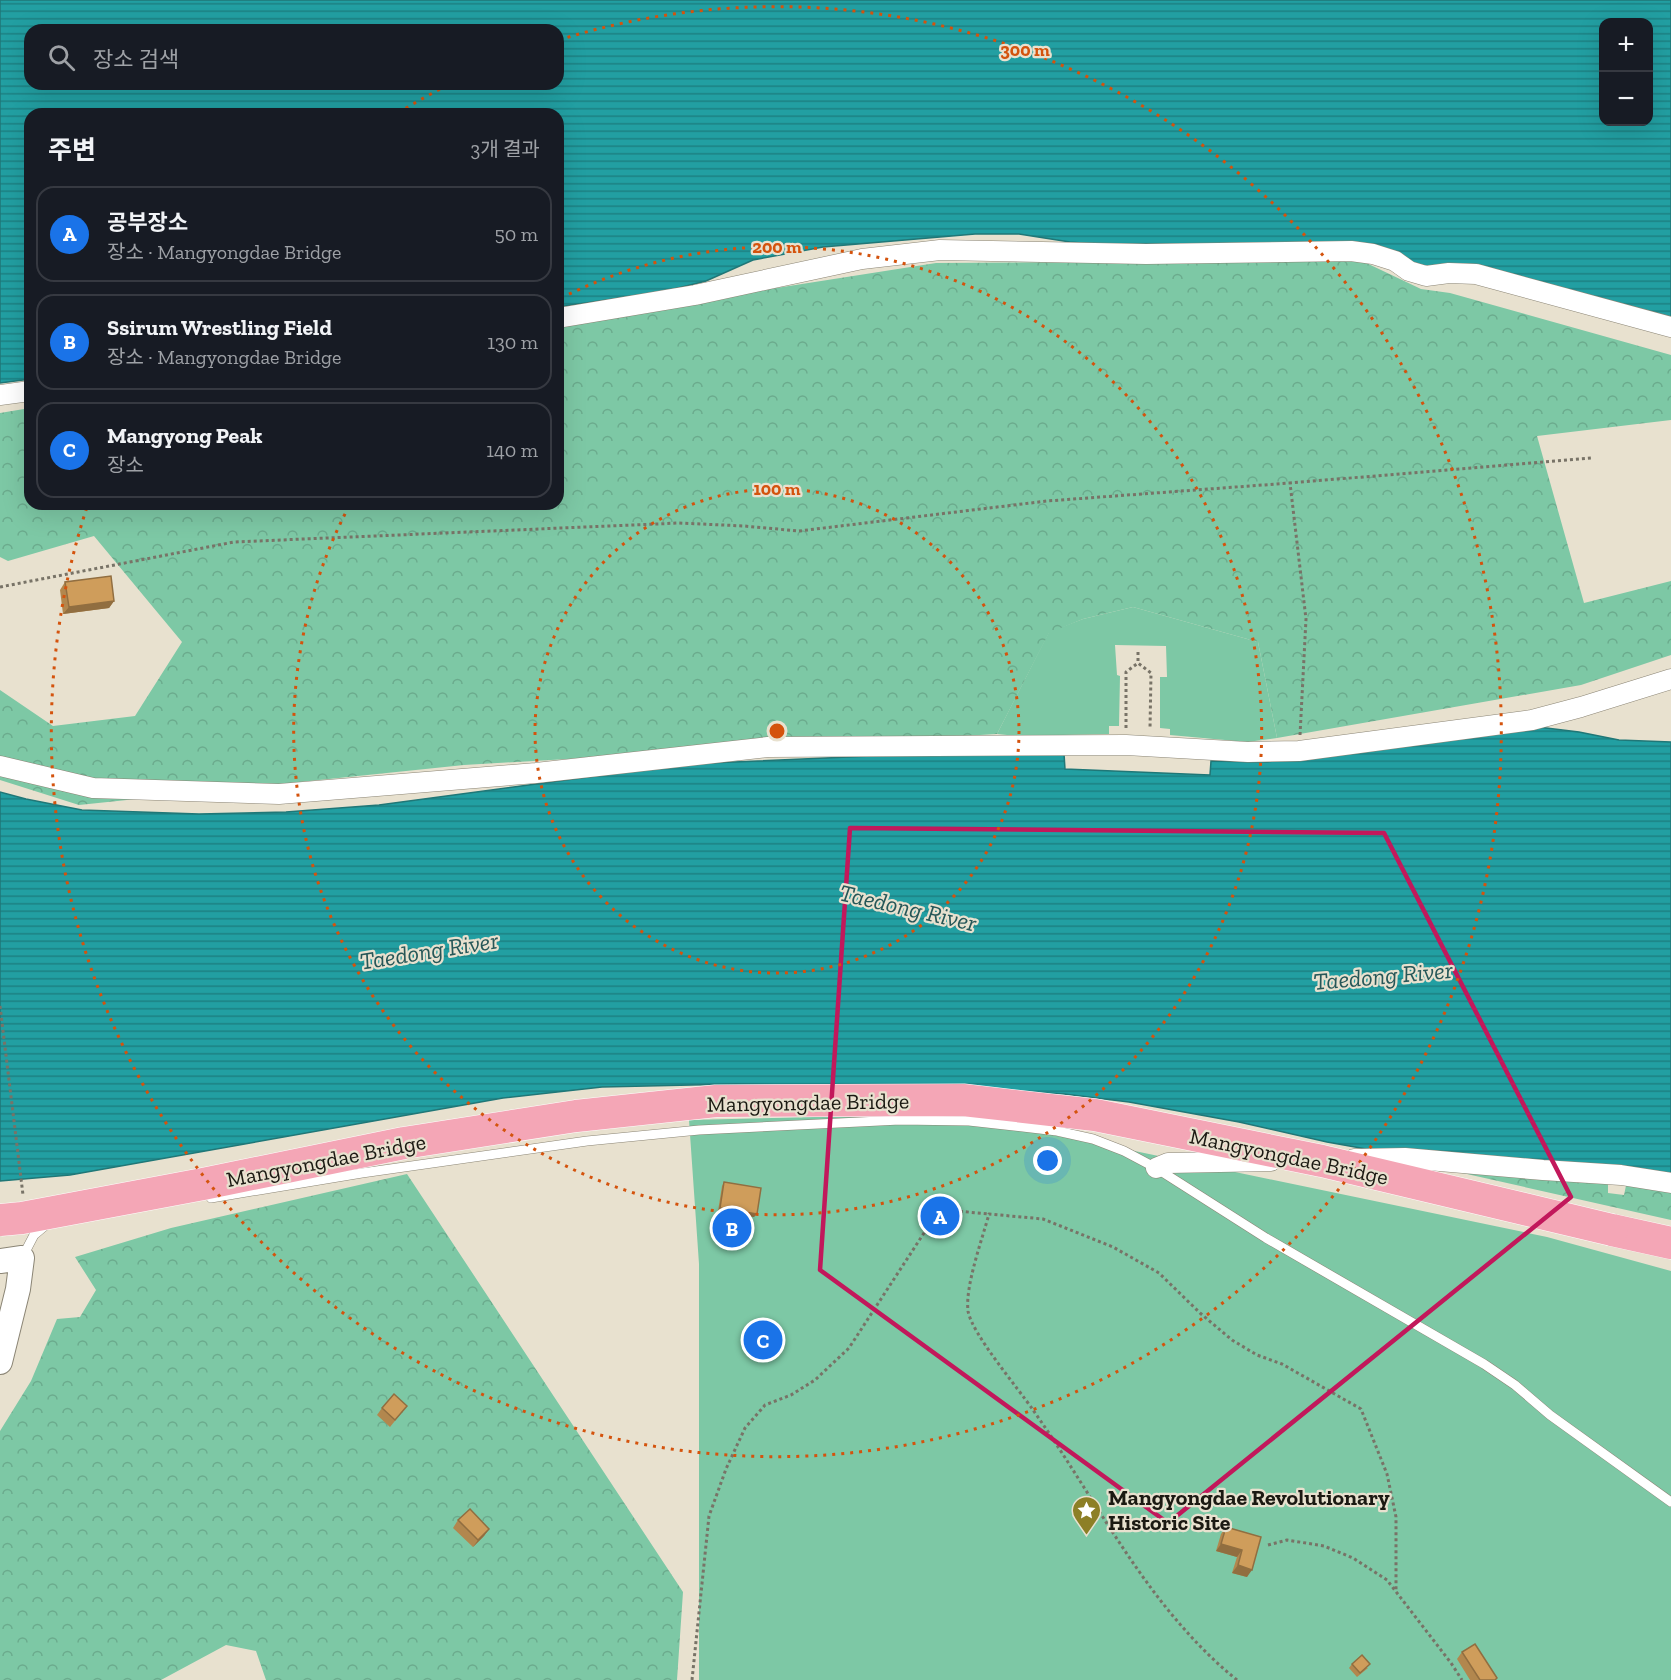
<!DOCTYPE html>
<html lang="ko">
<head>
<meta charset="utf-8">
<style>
	body { margin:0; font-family:"Zilla Slab","Noto Sans KR",serif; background:#242831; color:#f1f3f6 }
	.controls { position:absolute; right:18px; top:18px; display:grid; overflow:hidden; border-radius:12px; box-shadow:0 6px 24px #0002 }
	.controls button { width:54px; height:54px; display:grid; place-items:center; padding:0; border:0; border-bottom:2px solid #363941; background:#171b24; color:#f1f3f6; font:30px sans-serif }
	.you { position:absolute; left:1048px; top:1161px; width:21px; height:21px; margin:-15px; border:4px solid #fff; border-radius:50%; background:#1a73e8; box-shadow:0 0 0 9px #1a73e833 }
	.badge { display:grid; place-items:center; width:39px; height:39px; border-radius:50%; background:#1a73e8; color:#fff; font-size:20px; font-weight:700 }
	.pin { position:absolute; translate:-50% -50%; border:3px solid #fff; box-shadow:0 2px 6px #0006 }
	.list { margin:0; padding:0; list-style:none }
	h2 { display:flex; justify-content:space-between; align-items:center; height:78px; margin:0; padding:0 24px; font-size:26px }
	h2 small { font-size:20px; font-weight:400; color:#9ea1a6 }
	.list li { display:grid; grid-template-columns:39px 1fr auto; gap:18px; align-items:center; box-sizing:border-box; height:96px; margin:0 12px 12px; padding:0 12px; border:2px solid #363941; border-radius:18px }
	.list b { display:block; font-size:22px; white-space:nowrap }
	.list p { margin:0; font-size:20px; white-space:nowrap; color:#9ea1a6 }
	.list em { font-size:20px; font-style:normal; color:#9ea1a6 }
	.icon { flex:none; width:33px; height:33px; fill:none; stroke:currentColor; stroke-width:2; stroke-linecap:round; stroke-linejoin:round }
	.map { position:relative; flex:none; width:1671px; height:1680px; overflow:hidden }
	.search { position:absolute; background:#171b24; box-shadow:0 6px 24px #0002; left:24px; top:24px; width:540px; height:66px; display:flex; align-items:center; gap:15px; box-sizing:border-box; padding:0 21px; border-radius:18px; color:#9ea1a6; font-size:22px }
	.panel { position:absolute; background:#171b24; box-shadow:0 6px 24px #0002; left:24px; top:108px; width:540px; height:402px; border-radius:18px }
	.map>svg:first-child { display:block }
	.green { fill:#7dc8a5 }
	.forest { fill:url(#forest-crowns) }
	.water { fill:url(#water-rules); stroke:#207777; stroke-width:1.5; fill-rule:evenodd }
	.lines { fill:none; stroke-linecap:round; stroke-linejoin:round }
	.service-casing { stroke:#8b8575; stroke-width:10 }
	.minor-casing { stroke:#8b8575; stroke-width:21 }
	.tertiary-casing { stroke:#8b8575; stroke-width:26 }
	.trunk-casing { stroke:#fff; stroke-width:33 }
	.path { stroke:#787367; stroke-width:3; stroke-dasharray:3 3; stroke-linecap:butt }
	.service { stroke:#fff; stroke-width:9 }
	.minor { stroke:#fff; stroke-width:20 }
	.tertiary { stroke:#fff; stroke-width:24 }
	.trunk { stroke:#f4a6b6; stroke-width:32 }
	.trunk-bridge-casing { stroke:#fff; stroke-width:33; stroke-linecap:butt }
	.trunk-bridge { stroke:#f4a6b6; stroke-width:32 }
	.wall { fill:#b2874e }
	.shaded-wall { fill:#916e40 }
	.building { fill:#cf9d5b; stroke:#916e40; stroke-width:1.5 }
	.marked { fill:none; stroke:#c2185b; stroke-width:4.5; stroke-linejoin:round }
	.ring { fill:none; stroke:#d4530d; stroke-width:3; stroke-dasharray:3 6 }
	.labels { text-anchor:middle; stroke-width:4.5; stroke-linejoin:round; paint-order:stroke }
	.street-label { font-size:22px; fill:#1b1912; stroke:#e8e1cf }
	.poi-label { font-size:22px; font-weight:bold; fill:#1b1912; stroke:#e8e1cf; text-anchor:start }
	.water-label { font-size:24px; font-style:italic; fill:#265758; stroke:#e8e1cf }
	.centre { fill:#d4530d; stroke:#e8e1cf; stroke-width:3 }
	.ring-label { font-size:18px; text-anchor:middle; font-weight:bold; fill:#d4530d; stroke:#e8e1cf; stroke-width:4.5; stroke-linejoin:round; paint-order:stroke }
</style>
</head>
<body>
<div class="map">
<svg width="1671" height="1680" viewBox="0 0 1671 1680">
	<defs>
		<pattern id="forest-crowns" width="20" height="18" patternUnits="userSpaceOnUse" patternTransform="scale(1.5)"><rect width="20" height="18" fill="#7dc8a5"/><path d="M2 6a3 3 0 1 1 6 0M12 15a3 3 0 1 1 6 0" fill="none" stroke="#6bab8d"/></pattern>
		<pattern id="water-rules" width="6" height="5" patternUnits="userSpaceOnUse" patternTransform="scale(1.5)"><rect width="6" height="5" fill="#229fa2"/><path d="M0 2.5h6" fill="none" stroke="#1d8183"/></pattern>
	</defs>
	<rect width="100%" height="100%" fill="#e8e1cf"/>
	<path class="green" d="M1133,607L1258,642L1277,738L1247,742L1170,735V729L1160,728V677H1167L1166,646L1115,645L1117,675L1120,676L1119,726H1109V734L1017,736L997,734L1049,632L1083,619Z
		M940,1114L1106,1145L1547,1237L1671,1271V1680H699V1264L689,1120Z"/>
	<path class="forest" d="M1360,260L1421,289L1450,293L1671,355V420L1537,436L1584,603L1671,581V655L1581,685L1277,738L1258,642L1133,607L1083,619L1049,633L997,734L464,765L79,805L0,780V690L53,726L135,716L182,642L94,536L8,561L0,557V413L30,408V504H558V322L936,263Z
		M1440,1168L1608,1179V1193L1624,1195L1627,1181L1671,1189V1220Z
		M407,1174L683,1592L677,1680H266L256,1651L226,1645L161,1680H0V1431L31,1381L57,1319L80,1317L96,1290L75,1257L171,1228Z"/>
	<path class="water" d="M0,0H1671V322L1423,270L1393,251L1131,247L1070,242L1019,234H975L823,247L753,260L706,281L662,292L558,307V114H30V379L0,383ZM1604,22H1648V122H1604ZM30,30H558V84H30Z
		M1538,727L1579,732L1619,740L1671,742V1173L1394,1154L1327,1142L1239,1122L1129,1102L1064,1094L978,1089L736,1084L602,1087L503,1098L70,1175L0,1181V792L26,799L82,810L199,814L286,812L379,805L686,764L941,753L1064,754L1065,769L1210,775L1211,761L1267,762Z"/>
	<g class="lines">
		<defs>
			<path id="service" d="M211,1198L362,1173L587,1141L699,1130L900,1120L969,1121L1057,1131L1093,1139L1124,1151L1156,1168L1266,1238L1484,1364L1515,1385L1550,1415L1671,1502
				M22,1258L34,1235L47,1224"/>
			<path id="minor" d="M558,318L695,295L862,259L940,250L1146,254L1351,251L1373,254L1395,261L1409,271L1426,276L1449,273L1476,274L1671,327
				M0,395L30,391
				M0,766L93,788L279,794L536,773L768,747L1126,745L1248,752L1299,751L1532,720L1581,707L1671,679
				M1354,1159L1405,1158L1543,1170L1621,1175L1671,1183
				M1156,1168L1168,1163L1271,1161"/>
			<path id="tertiary" d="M0,1261L22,1258L18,1289L0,1362"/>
			<path id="trunk" d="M1612,1230L1671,1243"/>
		</defs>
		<use href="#service" class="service-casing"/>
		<use href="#minor" class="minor-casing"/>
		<use href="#tertiary" class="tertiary-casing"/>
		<use href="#trunk" class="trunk-casing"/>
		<path class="path" d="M0,587L234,542L679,523L744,526L799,531L1047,501L1290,483
			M1138,652V663L1151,673L1150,729
			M1126,728V672L1138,663
			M1300,735L1306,619L1290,483L1591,458
			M0,1006L23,1195
			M1268,1545L1287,1540L1324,1546L1353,1558L1387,1580L1451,1663L1462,1680
			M692,1680L709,1516L726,1469L745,1428L765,1405L791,1395L815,1380L849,1348L924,1233L935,1209L989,1214
			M1237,1680C1147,1607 1099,1503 1033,1410C1018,1388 972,1334 968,1311C965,1286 982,1240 989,1214L1043,1219L1113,1247L1159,1273L1200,1313L1232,1340L1257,1355L1282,1364L1361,1409L1387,1474L1396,1517V1591"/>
		<use href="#service" class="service"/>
		<use href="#minor" class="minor"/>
		<use href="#tertiary" class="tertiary"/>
		<use href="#trunk" class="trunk"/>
		<defs>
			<path id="trunk-bridge" d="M0,1220L22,1218L203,1184L404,1143L576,1116L716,1101L963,1100L1095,1115L1322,1161L1612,1230"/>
		</defs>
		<use href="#trunk-bridge" class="trunk-bridge-casing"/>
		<use href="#trunk-bridge" class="trunk-bridge"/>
	</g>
	<path class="wall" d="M65,582L114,601L109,608L63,614L60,590Z
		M724,1182L754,1217L718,1211L722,1186Z
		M407,1406L390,1427L377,1415L382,1408Z
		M458,1520L489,1529L484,1536L473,1547L453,1528Z
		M1226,1527L1261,1537L1247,1577L1232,1573L1237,1557L1216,1551L1221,1534Z
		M1462,1652L1496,1680H1470L1457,1659Z
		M1352,1664L1368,1668L1357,1677L1349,1668Z"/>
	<path class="shaded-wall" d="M114,601L109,608L63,614L69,607Z
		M720,1208L757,1214L754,1217L718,1211Z
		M489,1529L484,1536L473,1547L478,1540Z
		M1221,1544L1242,1550L1237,1557L1216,1551Z
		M1238,1565L1252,1570L1247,1577L1232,1573Z"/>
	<path class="building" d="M111,576L114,601L69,607L65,582Z
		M724,1182L761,1188L757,1214L720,1208Z
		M394,1394L407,1406L395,1420L382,1408Z
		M470,1509L489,1529L478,1540L458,1520Z
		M1226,1527L1261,1537L1252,1570L1238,1565L1242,1550L1221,1544Z
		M1475,1644L1497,1678L1495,1680H1480L1462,1652Z
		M1362,1655L1370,1664L1360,1673L1352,1664Z"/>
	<path class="marked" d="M850,828L1384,833L1571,1197L1168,1523L820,1270Z"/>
	<g class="ring">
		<circle cx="777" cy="731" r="242"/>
		<path d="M561 298A484 484 0 1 1 348 508"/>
		<path d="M398 113A725 725 0 0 1 448 85M559 40A725 725 0 1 1 87 507"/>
	</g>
	<defs>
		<symbol id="sight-pin" viewBox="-11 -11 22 30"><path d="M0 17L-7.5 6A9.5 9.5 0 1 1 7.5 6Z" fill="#8d7f26" stroke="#e8e1cf"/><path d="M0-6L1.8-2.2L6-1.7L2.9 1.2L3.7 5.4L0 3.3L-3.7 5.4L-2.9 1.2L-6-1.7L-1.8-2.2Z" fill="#fff"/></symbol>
	</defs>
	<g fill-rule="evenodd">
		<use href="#sight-pin" x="1070" y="1494" width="33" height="45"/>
	</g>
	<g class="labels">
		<g class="street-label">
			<text transform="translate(808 1102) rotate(-1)" y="8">Mangyongdae Bridge</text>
			<text transform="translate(1289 1156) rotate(12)" y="8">Mangyongdae Bridge</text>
			<text transform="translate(326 1160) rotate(-11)" y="8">Mangyongdae Bridge</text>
		</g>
		<g class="poi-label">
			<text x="1108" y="1505">Mangyongdae Revolutionary<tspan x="1108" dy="25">Historic Site</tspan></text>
		</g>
		<g class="water-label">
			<text transform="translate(908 908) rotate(13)" y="8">Taedong River</text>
			<text transform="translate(429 951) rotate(-9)" y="8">Taedong River</text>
			<text transform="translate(1383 976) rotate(-5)" y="8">Taedong River</text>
		</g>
	</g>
	<circle cx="777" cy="731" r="9" class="centre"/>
	<g class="ring-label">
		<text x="1025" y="56">300 m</text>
		<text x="777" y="253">200 m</text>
		<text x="777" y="495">100 m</text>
	</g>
</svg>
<div class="controls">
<button>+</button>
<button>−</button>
</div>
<div class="you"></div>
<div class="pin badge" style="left:940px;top:1216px">A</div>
<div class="pin badge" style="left:732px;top:1228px">B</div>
<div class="pin badge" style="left:763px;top:1340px">C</div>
<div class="search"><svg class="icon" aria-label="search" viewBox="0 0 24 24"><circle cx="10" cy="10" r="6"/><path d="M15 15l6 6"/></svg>장소 검색</div>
<section class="panel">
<h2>주변<small>3개 결과</small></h2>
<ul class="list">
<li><span class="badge">A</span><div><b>공부장소</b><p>장소 · Mangyongdae Bridge</p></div><em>50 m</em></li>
<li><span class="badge">B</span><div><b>Ssirum Wrestling Field</b><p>장소 · Mangyongdae Bridge</p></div><em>130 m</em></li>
<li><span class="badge">C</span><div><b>Mangyong Peak</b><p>장소</p></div><em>140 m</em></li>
</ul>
</section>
</div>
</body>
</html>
